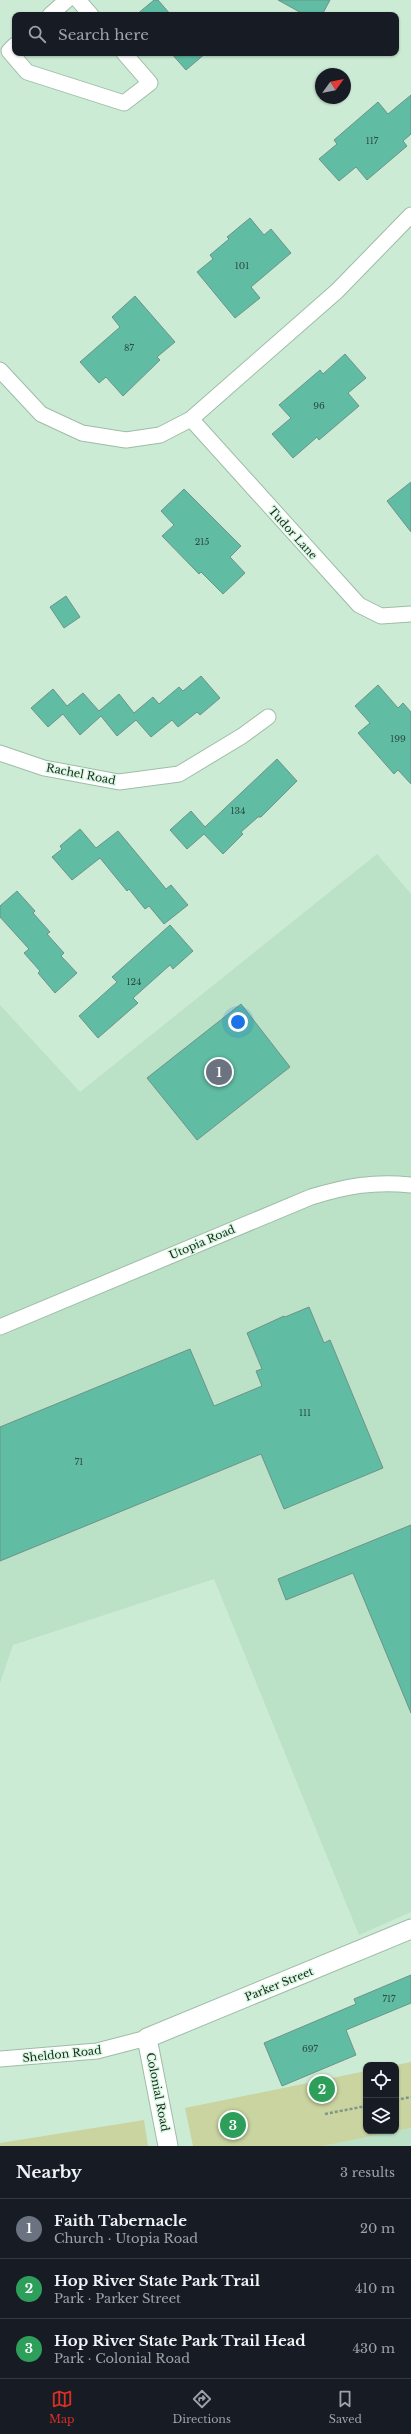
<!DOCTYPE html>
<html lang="en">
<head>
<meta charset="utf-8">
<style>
	body { margin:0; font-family:"Libre Baskerville",serif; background:#242831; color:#f1f3f6 }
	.controls { position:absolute; right:12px; bottom:12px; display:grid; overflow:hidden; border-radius:8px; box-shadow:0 1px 3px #0004 }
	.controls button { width:36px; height:36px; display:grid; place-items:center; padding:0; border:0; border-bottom:1px solid #363941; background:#171b24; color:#f1f3f6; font:20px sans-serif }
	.compass { position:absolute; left:315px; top:68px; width:36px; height:36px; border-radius:50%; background:#171b24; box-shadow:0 1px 3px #0004; rotate:57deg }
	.you { position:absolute; left:238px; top:1022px; width:14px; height:14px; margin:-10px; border:3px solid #fff; border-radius:50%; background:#1a73e8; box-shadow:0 0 0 6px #1a73e833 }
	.badge { display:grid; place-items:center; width:26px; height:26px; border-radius:50%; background:#d93025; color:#fff; font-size:13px; font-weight:700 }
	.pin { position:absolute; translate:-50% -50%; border:2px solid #fff; box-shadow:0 1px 4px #0006 }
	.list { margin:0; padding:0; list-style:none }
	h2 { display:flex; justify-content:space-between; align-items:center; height:52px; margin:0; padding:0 16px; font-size:17px }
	h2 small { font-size:13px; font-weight:400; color:#9ea1a6 }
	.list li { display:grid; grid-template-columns:26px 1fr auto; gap:12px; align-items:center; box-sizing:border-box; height:60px; padding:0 16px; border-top:1px solid #363941 }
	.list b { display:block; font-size:15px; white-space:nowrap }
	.list p { margin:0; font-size:13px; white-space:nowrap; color:#9ea1a6 }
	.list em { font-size:13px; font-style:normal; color:#9ea1a6 }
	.icon { flex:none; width:22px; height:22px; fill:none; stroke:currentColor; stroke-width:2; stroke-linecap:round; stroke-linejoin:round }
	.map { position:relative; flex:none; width:411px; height:2146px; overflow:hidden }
	.search { position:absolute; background:#171b24; box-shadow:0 1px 3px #0004; left:12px; right:12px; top:12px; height:44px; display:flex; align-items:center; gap:10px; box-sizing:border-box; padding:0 14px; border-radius:8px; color:#9ea1a6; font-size:15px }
	.sheet { height:232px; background:#171b24 }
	nav { display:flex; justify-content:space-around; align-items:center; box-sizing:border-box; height:56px; border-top:1px solid #363941; background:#171b24; font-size:11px; color:#9ea1a6 }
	nav a { display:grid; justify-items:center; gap:2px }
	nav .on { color:#d93025 }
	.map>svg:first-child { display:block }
	.built { fill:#bbe1c7 }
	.green { fill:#cad4a0 }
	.building { fill:#60bca3; stroke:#6e9388 }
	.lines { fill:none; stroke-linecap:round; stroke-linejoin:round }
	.minor-casing { stroke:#9ebca7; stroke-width:17 }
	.tertiary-casing { stroke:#9ebca7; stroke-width:21 }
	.path { stroke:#809787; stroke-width:2.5; stroke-dasharray:3 2; stroke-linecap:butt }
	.minor { stroke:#fff; stroke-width:15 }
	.tertiary { stroke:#fff; stroke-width:19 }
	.labels { text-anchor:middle; stroke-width:3; stroke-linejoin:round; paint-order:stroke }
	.number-label { font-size:9px; fill:#2d4d41 }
	.street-label { font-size:11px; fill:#1c2820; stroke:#d9f9e2 }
</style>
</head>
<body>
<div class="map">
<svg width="411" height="2146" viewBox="0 0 411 2146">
	<rect width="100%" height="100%" fill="#ccebd5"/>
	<path class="built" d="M377,854L411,894V1912L359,1935L214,1579L13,1645L0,1683V1005L80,1092Z
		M411,2128V2146H323Z"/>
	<path class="green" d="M411,2062V2128L323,2146H193L185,2108L366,2071V2131H396V2065Z
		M144,2120L148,2146H0V2143Z"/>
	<path class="building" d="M154,0H158L171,15H136Z
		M278,0H330L322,15H305Z
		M171,53H206L186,70Z
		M411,95V134L403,141L407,146L367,180L356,167L339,181L319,159L337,144L334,140L378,102L388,114Z
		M250,218L264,235L271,229L291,253L251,287L260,298L235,318L197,272L213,259L210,255L229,239L227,237Z
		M135,296L175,342L157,357L160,360L123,396L106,377L99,383L80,362L120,327L112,317Z
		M345,354L366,378L348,393L359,406L319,440L317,437L293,458L272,434L291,418L279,405L320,370L323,374Z
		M411,482V532L387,501Z
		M184,489L241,546L230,557L245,573L223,594L201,572L199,574L162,536L174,525L161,511Z
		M66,596L80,617L64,628L50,607Z
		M201,676L220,698L200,715L197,712L178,727L172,720L151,737L136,720L117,736L101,716L80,735L63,714L48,727L31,708L53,689L67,706L83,693L99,711L119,694L134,713L153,697L159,704L179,687L183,691Z
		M378,685L398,708L403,703L411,712V784L398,770L394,774L358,733L370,723L355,706Z
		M277,759L297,781L261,817H258L241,832L243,834L223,854L204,834L187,849L170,830L191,811L205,827Z
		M80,829L96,848L118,831L166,889L171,885L188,905L164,924L149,906L145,909L129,889L127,891L100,858L72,880L52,857L62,849L60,846Z
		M17,891L35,911L33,913L50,932L47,934L64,953L61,956L77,973L55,993L38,973L40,971L24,953L29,949L0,917V906Z
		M170,925L193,951L173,969L170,965L133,998L138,1003L98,1038L79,1016L117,982L112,977Z
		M241,1004L290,1067L197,1140L147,1078Z
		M309,1307L324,1343L330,1340L383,1468L284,1509L261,1454L0,1561V1427L190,1349L214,1406L262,1386L256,1371L262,1369L247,1333L284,1316L285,1317Z
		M411,1525V1713L353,1573L286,1600L278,1579Z
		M411,1975V2003L346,2030L356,2055L282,2086L264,2043L356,2004L354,1999Z"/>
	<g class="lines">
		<defs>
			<path id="minor" d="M78,0L91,15
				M50,15L67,0
				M15,45L9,51L27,72L124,103L150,83L124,53
				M0,370L41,414L82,433L126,440L160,435L191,419L359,605L381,616L411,614
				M191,419L337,291L411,215
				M0,753L44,768L119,782L179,774L242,736L268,717
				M0,1327L311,1197C347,1186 374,1181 411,1185
				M0,2059L97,2051L147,2038"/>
			<path id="tertiary" d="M168,2146L147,2038L411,1929"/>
		</defs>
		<use href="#minor" class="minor-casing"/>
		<use href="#tertiary" class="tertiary-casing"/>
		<path class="path" d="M396,2100L411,2097
			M325,2114L366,2106"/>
		<use href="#minor" class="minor"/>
		<use href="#tertiary" class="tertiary"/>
	</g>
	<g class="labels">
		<g class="number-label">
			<text x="372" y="144">117</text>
			<text x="242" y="269">101</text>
			<text x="129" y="351">87</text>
			<text x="319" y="409">96</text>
			<text x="202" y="545">215</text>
			<text x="398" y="742">199</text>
			<text x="238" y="814">134</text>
			<text x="134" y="985">124</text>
			<text x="305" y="1416">111</text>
			<text x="79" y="1465">71</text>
			<text x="389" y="2002">717</text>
			<text x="310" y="2052">697</text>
		</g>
		<g class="street-label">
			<text transform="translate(293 533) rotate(48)" y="4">Tudor Lane</text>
			<text transform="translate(81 774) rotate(11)" y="4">Rachel Road</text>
			<text transform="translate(202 1242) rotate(-23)" y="4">Utopia Road</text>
			<text transform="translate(279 1984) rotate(-22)" y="4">Parker Street</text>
			<text transform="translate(62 2054) rotate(-6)" y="4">Sheldon Road</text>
			<text transform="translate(158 2092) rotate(79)" y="4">Colonial Road</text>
		</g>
	</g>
</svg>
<div class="controls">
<button><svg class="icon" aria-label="locate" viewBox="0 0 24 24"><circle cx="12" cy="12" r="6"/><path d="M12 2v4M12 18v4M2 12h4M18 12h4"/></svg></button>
<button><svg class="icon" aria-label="layers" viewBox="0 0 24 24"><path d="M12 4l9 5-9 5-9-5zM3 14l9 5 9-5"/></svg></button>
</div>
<svg class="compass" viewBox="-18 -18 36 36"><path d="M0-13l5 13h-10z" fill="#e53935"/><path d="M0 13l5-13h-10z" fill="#9ea1a6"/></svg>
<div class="you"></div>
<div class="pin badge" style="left:219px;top:1072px;background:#6b7280">1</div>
<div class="pin badge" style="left:322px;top:2089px;background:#2e9e5b">2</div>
<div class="pin badge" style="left:233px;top:2125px;background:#2e9e5b">3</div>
<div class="search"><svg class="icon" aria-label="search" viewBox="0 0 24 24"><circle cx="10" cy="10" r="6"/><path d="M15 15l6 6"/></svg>Search here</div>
</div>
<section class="sheet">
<h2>Nearby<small>3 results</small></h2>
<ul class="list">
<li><span class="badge" style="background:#6b7280">1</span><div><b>Faith Tabernacle</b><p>Church · Utopia Road</p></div><em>20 m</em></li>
<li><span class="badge" style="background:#2e9e5b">2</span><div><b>Hop River State Park Trail</b><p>Park · Parker Street</p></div><em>410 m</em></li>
<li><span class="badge" style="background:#2e9e5b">3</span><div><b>Hop River State Park Trail Head</b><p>Park · Colonial Road</p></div><em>430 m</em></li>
</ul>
</section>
<nav>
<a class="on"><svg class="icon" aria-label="map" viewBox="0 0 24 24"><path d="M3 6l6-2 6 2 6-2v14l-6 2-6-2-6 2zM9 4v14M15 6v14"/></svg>Map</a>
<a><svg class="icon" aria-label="directions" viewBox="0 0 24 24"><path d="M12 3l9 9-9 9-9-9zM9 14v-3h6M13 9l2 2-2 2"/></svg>Directions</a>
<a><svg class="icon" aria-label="saved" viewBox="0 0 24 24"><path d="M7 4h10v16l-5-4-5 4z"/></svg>Saved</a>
</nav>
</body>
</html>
